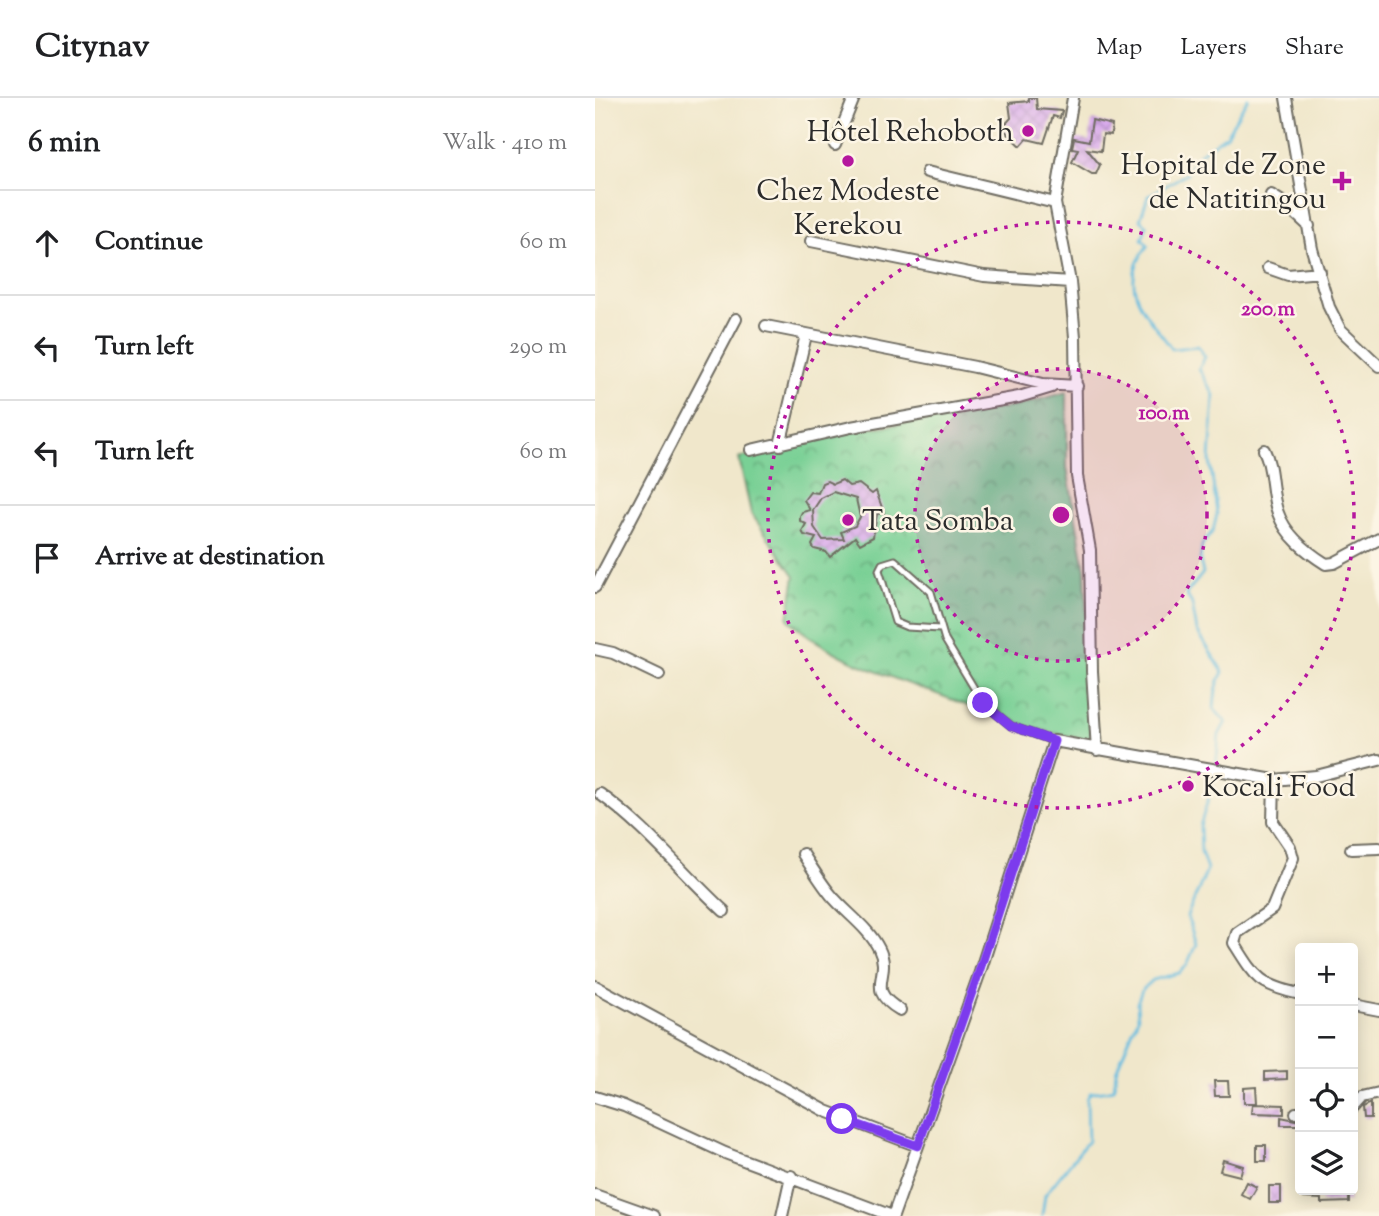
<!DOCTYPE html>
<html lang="en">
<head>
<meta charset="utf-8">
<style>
	body { margin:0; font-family:"Sorts Mill Goudy",serif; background:#f2f2f2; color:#202124 }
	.controls { position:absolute; right:21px; bottom:21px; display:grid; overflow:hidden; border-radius:7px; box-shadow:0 4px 18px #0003 }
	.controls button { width:63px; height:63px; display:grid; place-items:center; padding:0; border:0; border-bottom:2px solid #e0e0e0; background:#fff; color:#202124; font:35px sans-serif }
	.stop { position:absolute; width:21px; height:21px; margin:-16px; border:5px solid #7c3aed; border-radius:50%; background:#fff }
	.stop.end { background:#7c3aed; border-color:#fff; box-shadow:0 2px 7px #0008 }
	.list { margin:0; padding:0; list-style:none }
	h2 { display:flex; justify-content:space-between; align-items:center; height:91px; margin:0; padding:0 28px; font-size:30px }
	h2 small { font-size:23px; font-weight:400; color:#757577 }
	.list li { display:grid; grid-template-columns:46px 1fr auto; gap:21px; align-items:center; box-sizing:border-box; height:105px; padding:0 28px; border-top:2px solid #e0e0e0 }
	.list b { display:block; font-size:26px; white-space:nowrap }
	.list em { font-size:23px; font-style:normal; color:#757577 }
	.icon { flex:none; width:38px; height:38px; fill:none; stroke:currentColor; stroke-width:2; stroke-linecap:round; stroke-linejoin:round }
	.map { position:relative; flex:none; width:784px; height:1118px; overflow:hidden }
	header { display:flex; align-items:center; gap:42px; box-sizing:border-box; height:98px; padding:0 35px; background:#fff; border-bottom:2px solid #e0e0e0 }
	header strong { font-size:33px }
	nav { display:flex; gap:38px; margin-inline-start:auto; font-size:24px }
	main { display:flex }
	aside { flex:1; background:#fff }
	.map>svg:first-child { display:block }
	.park { fill:url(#park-crowns); stroke:#527e60; stroke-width:2 }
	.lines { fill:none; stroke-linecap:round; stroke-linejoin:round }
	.stream { stroke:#62bce0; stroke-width:2.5 }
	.building { fill:url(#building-cross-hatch); fill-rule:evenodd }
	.service-casing { stroke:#706d63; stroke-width:9 }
	.minor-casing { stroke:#706d63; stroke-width:14 }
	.service { stroke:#fff; stroke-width:5 }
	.minor { stroke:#fff; stroke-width:10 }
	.route { stroke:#7c3aed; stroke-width:9 }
	.ring { fill:none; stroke:#b5179e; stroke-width:3.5; stroke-dasharray:3.5 7 }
	.poi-dot { fill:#b5179e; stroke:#fcf5e5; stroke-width:2.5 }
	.labels { text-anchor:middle; stroke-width:5; stroke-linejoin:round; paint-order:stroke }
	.poi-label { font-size:30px; fill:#2b2b2b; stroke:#fcf5e5; text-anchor:end }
	.centre { fill:#b5179e; stroke:#fcf5e5; stroke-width:3.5 }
	.ring-label { font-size:21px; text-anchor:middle; font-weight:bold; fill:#b5179e; stroke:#fcf5e5; stroke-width:5; stroke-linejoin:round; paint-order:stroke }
</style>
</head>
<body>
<header>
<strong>Citynav</strong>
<nav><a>Map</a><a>Layers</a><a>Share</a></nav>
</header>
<main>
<aside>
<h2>6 min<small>Walk · 410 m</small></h2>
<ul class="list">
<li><svg class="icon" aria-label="ahead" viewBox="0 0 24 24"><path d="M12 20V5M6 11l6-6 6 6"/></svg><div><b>Continue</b></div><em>60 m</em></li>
<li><svg class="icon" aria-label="left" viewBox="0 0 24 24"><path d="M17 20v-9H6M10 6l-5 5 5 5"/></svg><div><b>Turn left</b></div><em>290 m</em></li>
<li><svg class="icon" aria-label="left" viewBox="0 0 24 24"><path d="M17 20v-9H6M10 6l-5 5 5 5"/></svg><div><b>Turn left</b></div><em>60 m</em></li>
<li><svg class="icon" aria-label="arrive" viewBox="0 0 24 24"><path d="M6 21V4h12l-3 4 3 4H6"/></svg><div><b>Arrive at destination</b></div></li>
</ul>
</aside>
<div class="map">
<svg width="784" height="1118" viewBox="0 0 784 1118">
	<defs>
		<pattern id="park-crowns" width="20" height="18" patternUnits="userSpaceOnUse" patternTransform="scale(1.75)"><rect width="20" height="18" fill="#79d095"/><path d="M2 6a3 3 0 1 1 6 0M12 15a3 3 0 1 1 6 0" fill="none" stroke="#63a97a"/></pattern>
		<pattern id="building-cross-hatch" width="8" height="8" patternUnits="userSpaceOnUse" patternTransform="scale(1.75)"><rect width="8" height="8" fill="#d9abec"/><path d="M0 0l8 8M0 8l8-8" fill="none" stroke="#ba93cb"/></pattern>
	</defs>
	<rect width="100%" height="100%" fill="#fcf5e5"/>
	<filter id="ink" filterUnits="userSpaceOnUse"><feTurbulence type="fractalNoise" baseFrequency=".0143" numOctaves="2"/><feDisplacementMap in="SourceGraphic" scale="14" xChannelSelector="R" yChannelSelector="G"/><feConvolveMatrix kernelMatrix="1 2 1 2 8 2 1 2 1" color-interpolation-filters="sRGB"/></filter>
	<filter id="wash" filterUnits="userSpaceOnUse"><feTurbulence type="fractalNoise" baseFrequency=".00686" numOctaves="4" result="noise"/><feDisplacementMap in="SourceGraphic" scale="28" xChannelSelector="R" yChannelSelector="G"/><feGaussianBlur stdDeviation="1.57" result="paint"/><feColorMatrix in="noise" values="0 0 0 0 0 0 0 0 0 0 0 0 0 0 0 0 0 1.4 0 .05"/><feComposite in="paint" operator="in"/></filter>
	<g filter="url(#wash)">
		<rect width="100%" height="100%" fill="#f0e7cb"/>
		<path class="park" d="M472,294V370L490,472L496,643C460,634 417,632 393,603L378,610C314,583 245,569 193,521L200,478L156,415L144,360L265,332L422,308Z"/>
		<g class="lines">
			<path class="stream" d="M621,669L624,637L631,624L619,611C620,597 621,586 628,574L602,533L597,506L591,496L608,475L605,463L607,447L618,433L622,416L615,362L619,297L604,271L610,259L603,248L577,251C551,215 520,189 553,147L547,141L552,127L545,122L553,98L591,76L604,56L631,37L653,0
				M447,1118L450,1097L493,1043L492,1001L495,995L519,991L521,973L543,920L542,905L547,892L558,882L584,875L592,867L601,846L592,818L612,772L606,754L605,728L621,676"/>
		</g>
		<g id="blocks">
			<path class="building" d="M434,0H441L442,11L467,13L465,20L458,18L449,45L432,41L426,48L407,30L416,20L414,5L434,3Z
				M497,22L517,27L516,37L508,36L506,53L492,51L505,67L501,76H497L477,64L483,51L477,50L479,40L494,43Z
				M247,382L254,388L264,386L277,396L281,393L289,415L282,416L278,439L265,446L260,439L235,459L231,454L219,451L217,447L221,440L209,437L207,433L211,426L205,423V418L207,414L215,412L209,402L215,394L223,395L227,385L232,383L238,386ZM238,394L261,401L265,419L260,428L246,434L249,441L228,442L219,429L218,412L226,400Z
				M692,973V981L670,982V974Z
				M619,983H633L634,998H620Z
				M661,989L662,1005H649V990Z
				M776,1005V1020H769L768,1009Z
				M658,1006L689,1007V1016L657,1015Z
				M686,1019L705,1023V1027H686Z
				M662,1047H671V1063H662Z
				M628,1062L648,1068L645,1078L625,1073Z
				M652,1084L662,1089L655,1101L646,1096Z
				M674,1088H686V1105H674Z
				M709,1092H754V1104L726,1105V1101L708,1100Z"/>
		</g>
	</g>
	<g filter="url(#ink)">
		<use href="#blocks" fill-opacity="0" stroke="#706d63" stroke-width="2"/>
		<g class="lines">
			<defs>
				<path id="service" d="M345,531L312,529L300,524L284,472L287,466L300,462L336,494L350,542L388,605L416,628L458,643"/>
				<path id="minor" d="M478,0L460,105L475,184L480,239L482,378L495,452L497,573L502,652
					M691,0L717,151L734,209L745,231L784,268
					M240,47L259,0
					M332,74L460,105
					M676,97L689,105L714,128
					M216,143L389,178L475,184
					M673,170L693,177L725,174
					M171,228L380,269L448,286L482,288
					M185,347L211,237
					M156,352L256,329L424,299L457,289
					M669,352C679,372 675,394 683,415C691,438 712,454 731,466L739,465L784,441
					M0,489L141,221
					M0,551L18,555L64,577
					M679,682L678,724L695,749L698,760L677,811L642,835L639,845C661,880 664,887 705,896
					M5,696C50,728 88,775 129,813
					M756,751L784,750
					M208,756C217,770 226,785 236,797C251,815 274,830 284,851C298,879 268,890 305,912
					M0,888L231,1013L323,1048
					M758,907L784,912
					M0,999L29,1008L130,1055L297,1118
					M758,1009L767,999L784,995
					M701,1015H705
					M0,1097L59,1118
					M187,1118L196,1078
					M298,1118L385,874L459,643L679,682L721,678L784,662"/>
			</defs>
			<use href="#service" class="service-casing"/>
			<use href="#minor" class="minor-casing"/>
			<use href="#service" class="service"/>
			<use href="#minor" class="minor"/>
		</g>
	</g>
	<g class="lines" filter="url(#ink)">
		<path class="route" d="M247,1021L323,1048L384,874L459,643L416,628L388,605"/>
	</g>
	<circle cx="466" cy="417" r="146" fill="#b5179e" fill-opacity=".12"/>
	<g class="ring">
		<circle cx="466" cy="417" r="146"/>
		<circle cx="466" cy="417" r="293"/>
	</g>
	<g class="poi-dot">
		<circle cx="433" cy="33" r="7"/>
		<circle cx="253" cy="63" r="7"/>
		<path d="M743.5 72.5h7v7h7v7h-7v7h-7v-7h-7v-7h7z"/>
		<circle cx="253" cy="422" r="7"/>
		<circle cx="593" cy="688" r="7"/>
	</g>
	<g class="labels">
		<g class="poi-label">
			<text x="419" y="43">Hôtel Rehoboth</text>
			<text x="731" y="76">Hopital de Zone<tspan x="731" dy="34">de Natitingou</tspan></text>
			<text x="253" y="102" text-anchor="middle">Chez Modeste<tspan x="253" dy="34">Kerekou</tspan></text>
			<text x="267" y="432" text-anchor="start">Tata Somba</text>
			<text x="607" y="698" text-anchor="start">Kocali Food</text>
		</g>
	</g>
	<circle cx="466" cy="417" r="10" class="centre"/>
	<g class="ring-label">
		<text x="673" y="217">200 m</text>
		<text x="569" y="321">100 m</text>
	</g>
</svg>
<div class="controls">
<button>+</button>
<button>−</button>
<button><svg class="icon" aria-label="locate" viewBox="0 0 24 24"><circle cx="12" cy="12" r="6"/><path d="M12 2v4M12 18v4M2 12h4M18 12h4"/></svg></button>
<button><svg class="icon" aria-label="layers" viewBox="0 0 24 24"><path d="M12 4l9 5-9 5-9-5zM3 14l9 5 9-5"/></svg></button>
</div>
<div class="stop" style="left:247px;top:1021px"></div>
<div class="stop end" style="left:388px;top:605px"></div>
</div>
</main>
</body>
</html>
